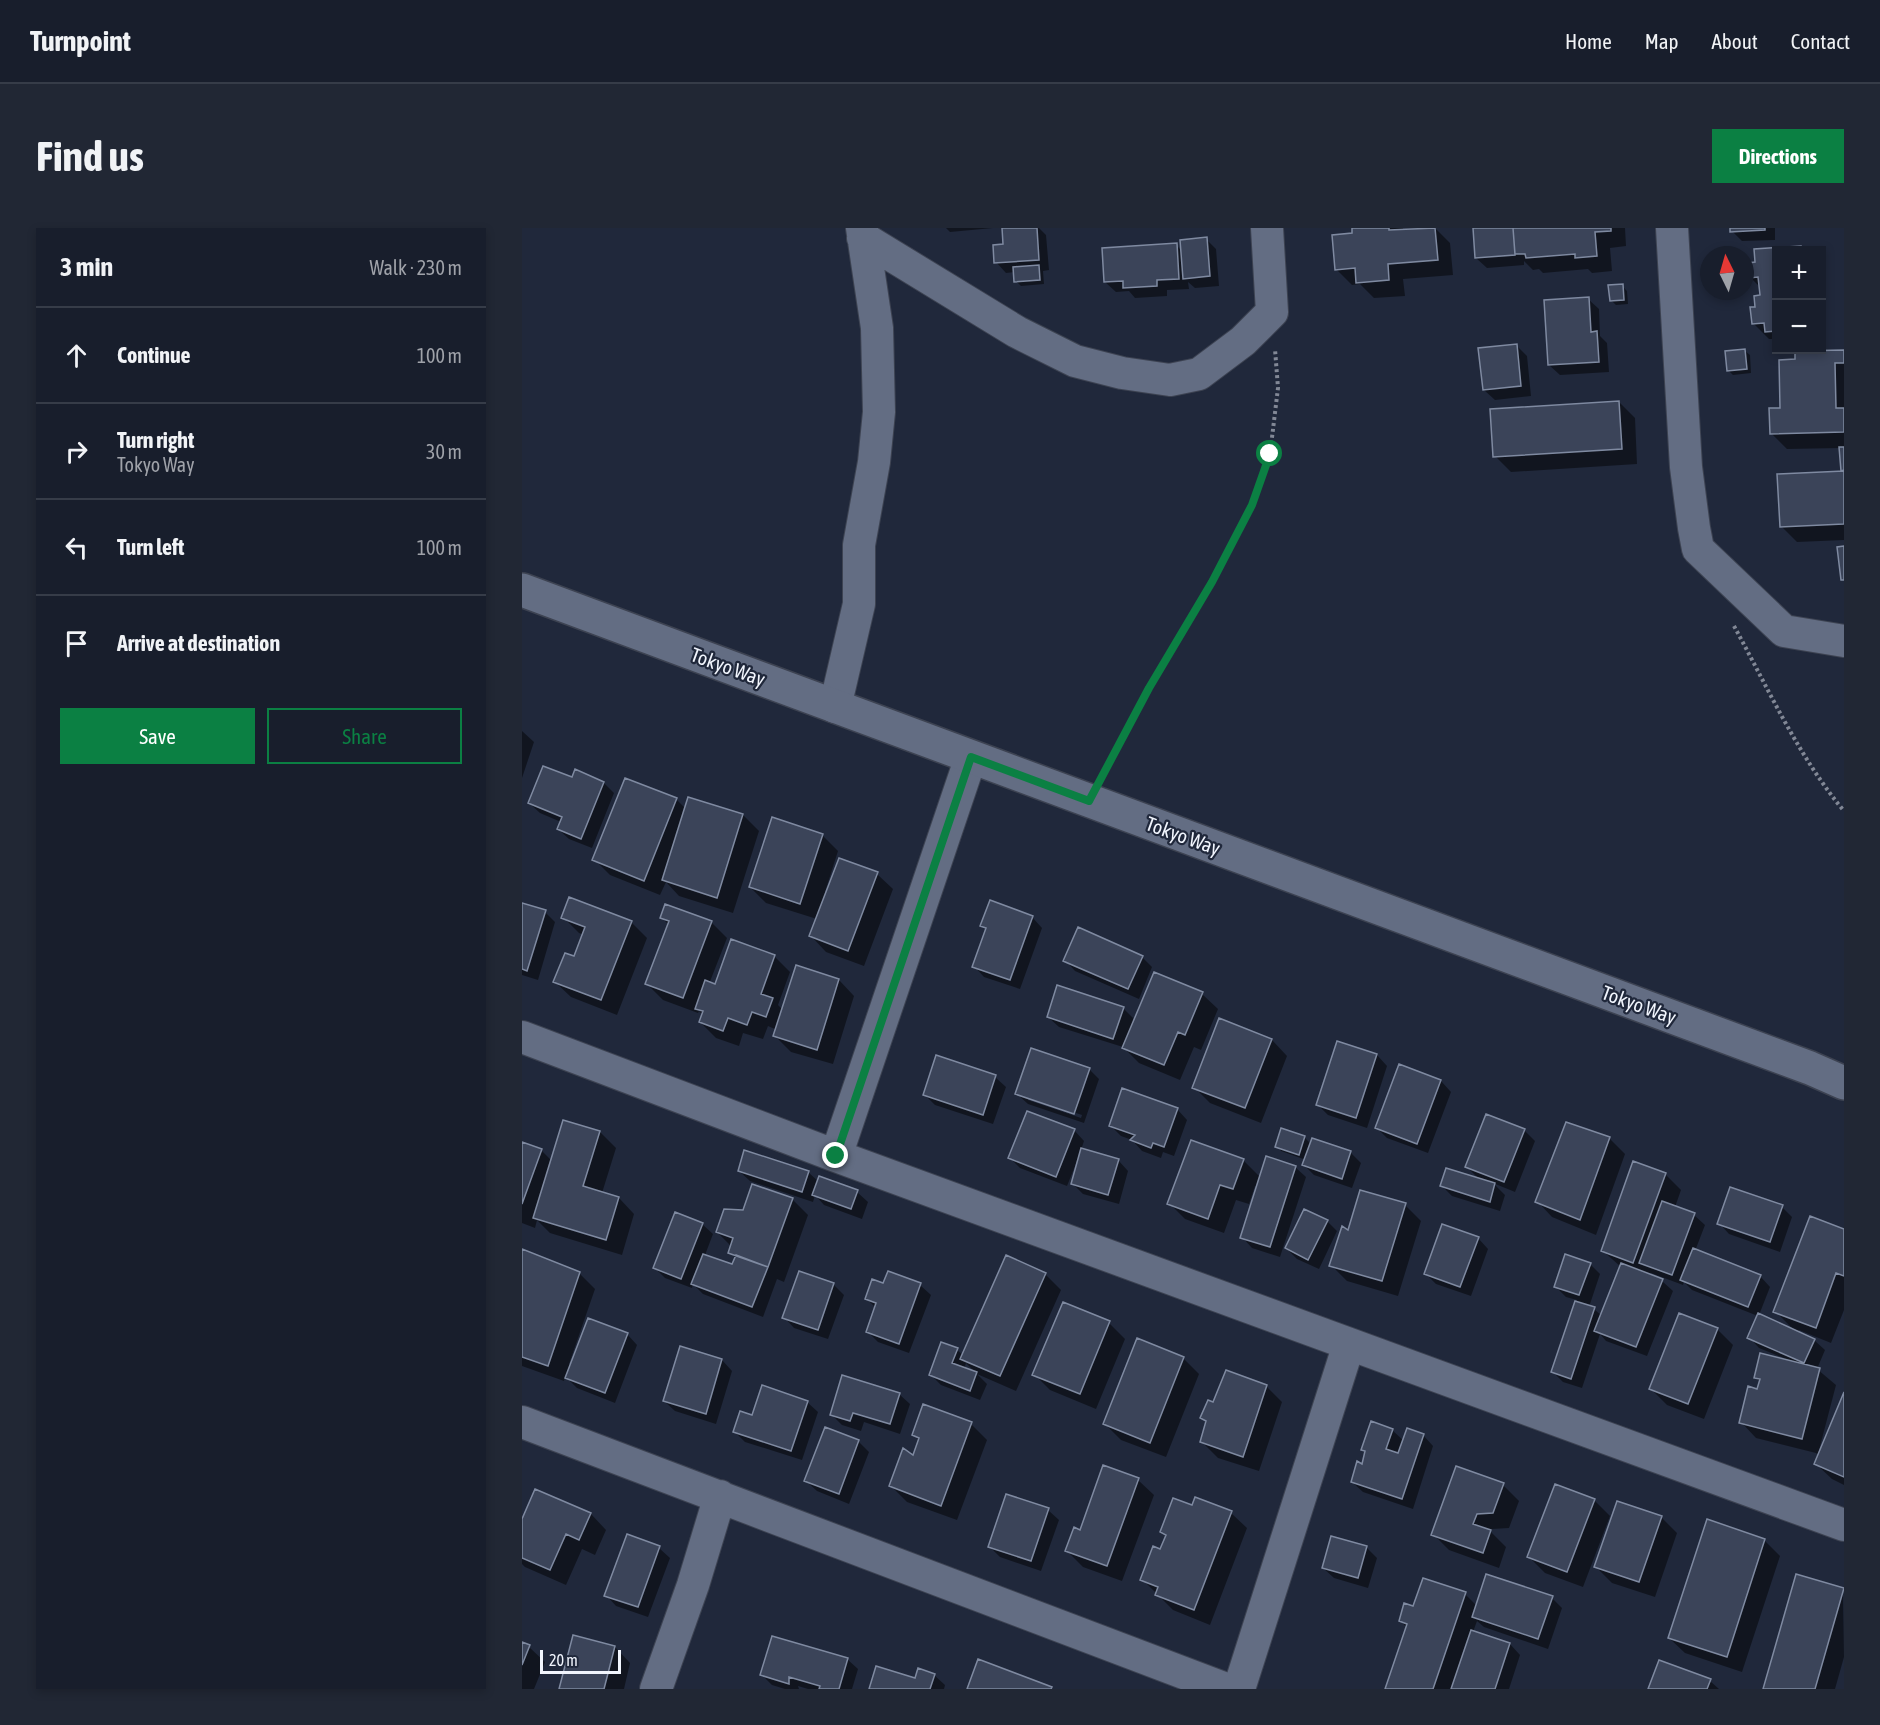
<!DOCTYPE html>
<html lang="en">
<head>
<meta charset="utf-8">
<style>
	body { margin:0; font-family:"Asap Condensed",sans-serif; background:#212734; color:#f1f3f6 }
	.controls { position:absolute; right:18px; top:18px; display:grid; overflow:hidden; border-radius:0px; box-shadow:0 3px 9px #0003 }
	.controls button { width:54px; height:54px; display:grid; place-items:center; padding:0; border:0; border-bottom:2px solid #363c48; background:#181e2c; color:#f1f3f6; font:30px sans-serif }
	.compass { position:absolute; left:1178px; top:18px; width:54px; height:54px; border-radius:50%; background:#181e2c; box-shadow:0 3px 9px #0003; rotate:355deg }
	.scale { position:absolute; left:18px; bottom:15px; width:81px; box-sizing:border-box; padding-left:6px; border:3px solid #f1f5fd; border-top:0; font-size:16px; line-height:21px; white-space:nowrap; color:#f1f5fd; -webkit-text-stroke:4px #20283b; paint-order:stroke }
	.stop { position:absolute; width:18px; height:18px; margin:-14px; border:4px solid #0b8043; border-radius:50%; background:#fff }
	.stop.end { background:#0b8043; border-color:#fff; box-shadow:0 2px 6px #0008 }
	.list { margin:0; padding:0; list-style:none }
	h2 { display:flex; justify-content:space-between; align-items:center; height:78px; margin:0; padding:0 24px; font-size:26px }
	h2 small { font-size:20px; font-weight:400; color:#9fa2a9 }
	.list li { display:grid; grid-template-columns:39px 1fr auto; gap:18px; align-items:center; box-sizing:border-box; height:96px; padding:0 24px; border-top:2px solid #363c48 }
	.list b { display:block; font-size:22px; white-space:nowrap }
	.list p { margin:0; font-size:20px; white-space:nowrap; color:#9fa2a9 }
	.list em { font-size:20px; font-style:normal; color:#9fa2a9 }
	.actions { display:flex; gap:12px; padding:18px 24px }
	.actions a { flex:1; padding:14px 0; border:2px solid #0b8043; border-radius:0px; text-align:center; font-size:21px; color:#0b8043 }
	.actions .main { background:#0b8043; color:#fff }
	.icon { flex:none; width:33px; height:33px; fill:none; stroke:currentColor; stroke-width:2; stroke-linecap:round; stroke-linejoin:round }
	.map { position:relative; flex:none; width:1322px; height:1461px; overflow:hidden; border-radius:0px }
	header { display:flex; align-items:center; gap:36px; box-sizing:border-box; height:84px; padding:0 30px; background:#181e2c; border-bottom:2px solid #363c48 }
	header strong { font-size:28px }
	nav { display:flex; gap:33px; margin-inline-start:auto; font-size:21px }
	.intro { display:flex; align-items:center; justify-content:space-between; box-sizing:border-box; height:144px; padding:0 36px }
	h1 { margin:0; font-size:42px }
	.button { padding:15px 27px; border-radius:0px; background:#0b8043; color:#fff; font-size:21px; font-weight:700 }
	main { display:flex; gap:36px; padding:0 36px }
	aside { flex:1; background:#181e2c; border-radius:0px; box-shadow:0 3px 9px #0003 }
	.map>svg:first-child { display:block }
	.shadow { fill:#0007; fill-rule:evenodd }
	.building { fill:#3b4459; stroke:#7f8aa1; stroke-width:1.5 }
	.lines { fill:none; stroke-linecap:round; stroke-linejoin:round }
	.minor-casing { stroke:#3d4352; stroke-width:34 }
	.secondary-casing { stroke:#3d4352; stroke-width:36 }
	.path { stroke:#828896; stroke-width:4; stroke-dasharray:3 3; stroke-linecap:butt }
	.minor { stroke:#636d83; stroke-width:32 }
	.secondary { stroke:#636d83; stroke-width:33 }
	.route { stroke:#0b8043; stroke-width:8 }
	.labels { text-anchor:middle; stroke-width:4.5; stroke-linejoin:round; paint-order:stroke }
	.street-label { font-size:20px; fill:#f1f5fd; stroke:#20283b }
</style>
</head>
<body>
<header>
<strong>Turnpoint</strong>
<nav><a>Home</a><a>Map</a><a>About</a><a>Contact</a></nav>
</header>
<div class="intro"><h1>Find us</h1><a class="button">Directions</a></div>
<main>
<aside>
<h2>3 min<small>Walk · 230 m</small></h2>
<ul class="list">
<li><svg class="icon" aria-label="ahead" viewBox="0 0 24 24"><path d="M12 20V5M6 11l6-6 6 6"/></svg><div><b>Continue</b></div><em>100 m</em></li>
<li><svg class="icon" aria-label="right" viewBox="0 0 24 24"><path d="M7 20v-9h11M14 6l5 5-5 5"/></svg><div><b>Turn right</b><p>Tokyo Way</p></div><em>30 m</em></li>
<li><svg class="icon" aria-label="left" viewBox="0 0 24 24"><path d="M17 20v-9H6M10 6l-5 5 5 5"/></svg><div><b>Turn left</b></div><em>100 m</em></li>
<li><svg class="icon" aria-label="arrive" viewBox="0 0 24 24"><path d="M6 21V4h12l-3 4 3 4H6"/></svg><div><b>Arrive at destination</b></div></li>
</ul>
<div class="actions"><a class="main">Save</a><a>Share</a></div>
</aside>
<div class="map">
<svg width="1322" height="1461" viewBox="0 0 1322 1461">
	<rect width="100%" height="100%" fill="#20283b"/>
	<path class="shadow" d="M424,0H471L428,4Z
		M482,0H517L524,7L527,42L521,43L522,56L499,58L494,53L493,44L484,45L474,34L483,17Z
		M832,0H881V2L913,0L928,15L931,47L881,51L883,68L852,70L838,56L830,57L814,41L832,6Z
		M952,0H1103L1104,18L1088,20L1090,43L1070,45L1066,41L1021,45L1017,41L1011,42L1002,33V37L965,40L954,30Z
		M1209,0H1253V12L1220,13L1210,3Z
		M684,11L694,21L697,58L673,60L666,54L667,61L645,62V68L613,70L607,63L594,64L583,54L654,17L660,23Z
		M1278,19L1282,22H1254V114L1251,111H1247L1231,95L1239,69V60L1229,50L1235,35L1234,23Z
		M1100,58L1105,63L1106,76L1094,77L1089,72Z
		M1066,71L1077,81L1078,108L1085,115L1087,144L1038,147L1027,137Z
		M1300,94L1301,116H1300Z
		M994,117L1005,128L1009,168L973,172L962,162Z
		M1223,123L1228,127L1229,145L1211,147L1206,142Z
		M1322,124V243L1319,220L1265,221L1249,205L1260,181L1275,133Z
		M1097,174L1113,190L1115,236L989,244L973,228Z
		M1322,245V312L1275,314L1259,298Z
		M0,503L12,514L0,550Z
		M51,551L82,555L92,565L70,620L47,611L36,601L39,594L18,585L7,575Z
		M104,552L154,571L164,581L167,571L221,587L237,603L211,685L157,668L144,654L138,667L88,647L72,631Z
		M300,607L316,623L303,664L305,665L355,646L371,661L342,738L304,724L289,708L295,691L244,675L228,659Z
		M0,677L23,684L33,694L16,752L0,747Z
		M41,689L109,694L125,710L95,787L49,769L33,754L53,730L62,707L57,705Z
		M510,689L520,700L498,761L462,749L452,738L465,702L460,697Z
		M140,690L189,694L205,710L187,756L194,758L252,728L268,744L256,777L261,782L317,752L332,768L311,836L269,824L253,808L255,802L246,798L241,811L221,805L217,818L194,810L178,794L181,787L177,783L176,785L141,772L125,756L147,697Z
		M620,729L630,739L617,771L553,743L543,732Z
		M680,766L696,781L679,822L672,819L658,852L617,835L601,819L537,799L526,789L601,780L613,792Z
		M698,792L750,812L765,828L739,895L688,875L672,859Z
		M855,827L865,838L845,900L806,887L796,877Z
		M878,838L919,853L929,864L906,925L865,910L854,899Z
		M567,841L577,851L562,895L506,876L495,866ZM506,869L560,887L559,890L506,872Z
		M473,849L484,859L471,896L413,877L402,866Z
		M655,881L665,892L652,928L641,924L639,930L620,923L610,912L599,908L589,898Z
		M42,894L78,904L94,920L80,965L97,970L112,986L100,1027L28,1005L15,992L13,1000L0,995V915L19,922L30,933Z
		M552,902L562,913L559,922L596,932L606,943L597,976L561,966L551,956L557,934L555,933L545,958L498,940L488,930Z
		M760,902L783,910L789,916L791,912L829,925L839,935L830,960L792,947L782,937L784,932L759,923L755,918Z
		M1002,902L1013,913L993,964L971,955L983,967L978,983L930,968L920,958L958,952L945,939Z
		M1087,910L1103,926L1074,1007L1030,989L1015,973Z
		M721,932L739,950L773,939L784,949L758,1029L730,1020L720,1009L736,959L733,958L727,976L714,972L702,1005L663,991L647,975Z
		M217,943L286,944L297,954L298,950L335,964L346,974L340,991L302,977L293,967L291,974L228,953Z
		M1143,946L1159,962L1153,979L1172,987L1183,997L1173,1023L1238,1048L1248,1059L1237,1087L1273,1103L1253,1083L1322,1003V1082L1309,1115L1277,1102L1276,1105L1292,1112L1303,1122L1295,1141L1314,1157L1296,1226H1298L1322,1168V1257L1310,1251L1294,1236L1298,1226L1234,1210L1219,1194L1236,1163L1239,1154L1233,1149L1262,1130L1237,1120L1227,1109L1236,1088L1170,1062L1162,1054L1161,1057L1129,1045L1128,1048L1140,1053L1151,1063L1125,1128L1084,1113L1078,1106L1060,1160L1041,1154L1030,1143L1055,1072L1044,1069L1033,1058L1068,1036L1078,1046L1067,1079L1072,1081L1080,1088L1099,1039L1081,1023Z
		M839,964L883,977L899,993L876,1068L825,1053L809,1037L827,1005Z
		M270,971L286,987L262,1054L255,1051L241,1089L181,1066L171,1056L170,1060L143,1050L133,1040L180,996L191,1006L183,1027L211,1038L214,1030L208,1024L210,1019L195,1004L222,983Z
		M1260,979L1270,989L1258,1024L1207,1006L1197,995Z
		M805,993L815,1003L797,1041L775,1031L764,1020Z
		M956,1010L966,1021L949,1068L914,1056L904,1046Z
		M0,1027L57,1045L73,1061L47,1136L50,1137L105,1106L115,1117L93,1175L55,1160L43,1148L42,1153L0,1138Z
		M278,1045L312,1057L322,1067L306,1111L272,1100L262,1089Z
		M523,1046L539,1062L494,1163L455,1146L444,1135L442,1141L455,1146L465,1156L458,1172L419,1157L408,1146L435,1122L441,1127Z
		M362,1057H398L409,1067L387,1125L356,1114L346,1104L354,1080L344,1070Z
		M587,1095L603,1111L574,1181L528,1162L512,1146Z
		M1195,1101L1211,1117L1182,1191L1145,1177L1129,1161Z
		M159,1120L200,1132L210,1143L194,1196L153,1183L142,1173Z
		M661,1130L677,1146L644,1229L599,1212L583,1196Z
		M744,1158L760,1174L737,1243L696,1230L680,1214L685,1195L679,1190L692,1176Z
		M377,1166L388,1176L378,1206L342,1194L339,1203L320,1197L309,1186Z
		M285,1174L296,1184L280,1232L223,1214L212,1203L231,1189Z
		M402,1178L449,1196L465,1212L435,1292L385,1274L369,1258L392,1229L398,1213L391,1207Z
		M870,1202L882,1213L901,1207L911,1218L891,1281L841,1264L830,1254L840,1238L844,1225L841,1221Z
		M336,1213L347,1224L327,1276L295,1263L284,1253Z
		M616,1252L632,1267L600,1353L561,1339L545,1323L559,1303Z
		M981,1257L997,1273L987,1300L970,1301L969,1304L984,1319L977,1340L927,1322L911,1306Z
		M1072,1272L1088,1288L1061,1359L1023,1345L1007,1329Z
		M671,1279L709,1285L725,1300L688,1397L651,1382L620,1351L639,1323L645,1309L640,1304Z
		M526,1282L537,1292L519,1343L478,1329L467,1318Z
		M69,1286L84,1302L73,1327L60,1321L44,1357L3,1339L0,1336V1295Z
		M1139,1289L1155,1305L1133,1369L1090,1355L1074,1339Z
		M1242,1312L1258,1328L1220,1444L1163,1425L1147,1410Z
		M844,1319L855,1330L846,1360L812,1350L801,1340Z
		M137,1320L148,1330L126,1389L94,1378L84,1367Z
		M1321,1361L1322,1429L1313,1461H1243Z
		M943,1366L955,1378L1030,1370L1040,1380L1026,1421L962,1399L955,1393L951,1404L988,1416L998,1427L987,1461H864L885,1400L878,1392L892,1380Z
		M0,1416L7,1419L23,1434L12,1461H0Z
		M93,1419L108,1435L102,1461H39Z
		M325,1431L336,1441L330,1461H286L276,1458L277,1461H263L250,1457L240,1447Z
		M412,1447L423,1457L422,1461H349Z
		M1188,1453L1197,1461H1128Z"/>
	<path class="building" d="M480,0H515L517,32L472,35L471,17L481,16Z
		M830,0H867V2L913,0L916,32L866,36L867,52L834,55L833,40L813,42L810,7L830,5Z
		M951,0H991L993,27L953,30Z
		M991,0H1089V3L1073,4L1075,28L1053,30V26L1004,30L1003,26H993Z
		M1208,0H1243V2L1208,4Z
		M685,9L688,48L661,51L658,12Z
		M655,15L657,51L635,52V58L601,60V53L582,54L580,20Z
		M1279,18V22H1254V103L1243,104L1242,95L1230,96L1228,79H1233L1232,68L1238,67L1236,49L1227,50L1226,35L1233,34L1232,21Z
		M517,37L518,52L492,54L491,39Z
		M1101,56L1102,72L1088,73L1086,57Z
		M1067,69L1069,104L1075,103L1077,134L1026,137L1022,72Z
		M995,116L999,158L961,162L956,120Z
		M1223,121L1225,141L1205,143L1203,123Z
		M1322,122V135H1313L1314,180H1322V204L1248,206L1247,180H1258L1257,132L1273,131V123Z
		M1097,173L1100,221L971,229L968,181Z
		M1317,219H1322V242L1319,243Z
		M1322,243V296L1258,299L1255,246Z
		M1322,318V352H1319L1315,319Z
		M21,538L50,549L53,541L82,554L59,611L35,601L40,589L6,575Z
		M103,550L155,570L122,653L70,632Z
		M166,569L221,586L195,670L140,652Z
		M250,589L301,606L278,676L227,659Z
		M317,630L356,644L326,723L287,708Z
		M47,669L110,693L79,772L31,754L43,725L52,728L63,699L39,690Z
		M468,672L511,688L488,752L450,739L464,700L458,698Z
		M0,675L24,682L5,743L0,741Z
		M143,676L190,693L161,770L123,756L147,693L138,690Z
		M556,699L621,728L606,761L541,733Z
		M209,711L253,727L239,766L251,770L244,789L230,784L225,797L206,790L201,803L177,794L181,783L173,781L183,752L193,756Z
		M274,737L317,751L295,822L251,808Z
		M632,744L681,764L663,807L656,804L642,837L600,820Z
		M535,757L602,779L591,811L525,789Z
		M697,790L750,811L723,880L670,860Z
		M815,813L855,826L834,890L794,877Z
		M509,820L568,840L552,886L493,866Z
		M414,827L474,847L461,887L401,867Z
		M877,836L919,852L895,916L853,900Z
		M600,860L656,880L642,919L631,915L629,920L608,912L613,907L587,898Z
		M505,883L553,901L534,949L486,930Z
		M964,886L1003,901L982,954L943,939Z
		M41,892L78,903L61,958L97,969L84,1012L11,990Z
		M1044,894L1088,909L1058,992L1013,974Z
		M759,900L783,908L777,927L753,919Z
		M790,910L829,923L820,951L780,937Z
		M669,912L722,931L711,961L698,957L686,991L645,976Z
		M0,914L20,921L0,976Z
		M559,920L597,931L586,967L549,956Z
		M222,922L287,943L280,964L216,943Z
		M744,928L774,938L748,1019L718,1010Z
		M1111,933L1144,945L1111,1035L1079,1023Z
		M924,940L973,955L968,974L918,958Z
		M297,948L336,962L329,981L290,967Z
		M230,956L271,970L246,1039L206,1025L211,1010L194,1004L202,981L221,982Z
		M1208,959L1261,977L1248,1014L1195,996Z
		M838,962L884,975L860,1053L807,1038L820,998L826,1002Z
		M1140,973L1173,985L1150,1047L1117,1035Z
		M782,981L806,992L786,1032L763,1020Z
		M153,984L181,995L159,1051L131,1040Z
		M1288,988L1322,1001V1048L1314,1045L1294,1100L1251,1084Z
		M920,996L957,1009L938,1059L902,1046Z
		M1171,1020L1239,1047L1226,1079L1158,1052Z
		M0,1021L58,1044L26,1138L0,1129Z
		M181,1026L210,1036L214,1027L246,1039L230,1079L169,1056Z
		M1043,1026L1069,1035L1057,1067L1032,1059Z
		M484,1027L524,1045L478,1148L438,1131Z
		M1099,1035L1141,1051L1114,1119L1072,1103Z
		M277,1043L312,1055L296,1102L260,1090Z
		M366,1043L399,1055L377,1116L344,1104L354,1075L343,1071L350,1051L361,1055Z
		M1053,1073L1073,1079L1049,1151L1029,1144Z
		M541,1074L588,1093L558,1166L510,1147Z
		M1157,1085L1196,1100L1166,1176L1127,1161Z
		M1236,1085L1293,1111L1282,1135L1225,1110Z
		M66,1090L106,1105L83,1165L43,1150Z
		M615,1110L662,1129L628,1215L581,1196Z
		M419,1114L436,1120L430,1135L455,1144L448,1163L407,1147Z
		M158,1118L200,1131L184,1186L141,1173Z
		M1238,1125L1298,1140L1280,1211L1217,1195L1226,1158L1235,1161L1238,1151L1232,1150Z
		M704,1142L745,1157L721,1229L678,1214L684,1193L678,1190L686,1172L691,1174Z
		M320,1147L378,1165L368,1196L331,1185L328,1193L308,1187Z
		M240,1157L286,1173L269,1223L211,1204L218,1183L230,1187Z
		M1322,1164V1249L1292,1236Z
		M401,1176L450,1194L419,1278L367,1258L381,1220L391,1227L397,1210L390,1207Z
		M849,1193L871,1201L864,1221L876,1225L885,1200L902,1206L880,1271L829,1254L835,1233L840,1236L843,1223L839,1222Z
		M303,1199L337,1212L317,1266L282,1253Z
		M581,1237L617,1250L585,1338L543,1323L552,1299L558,1302Z
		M934,1238L982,1255L971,1285L955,1286L951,1296L969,1302L961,1325L909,1307Z
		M1033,1256L1073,1271L1045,1344L1005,1329Z
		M13,1261L69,1285L57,1312L44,1306L28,1342L0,1330V1291Z
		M484,1266L527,1280L509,1333L466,1319Z
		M673,1269L710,1283L672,1382L633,1367L636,1359L618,1352L631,1318L638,1321L644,1307L638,1304L651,1270L670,1277Z
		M1095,1273L1140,1288L1117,1354L1072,1339Z
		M1185,1291L1243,1311L1205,1429L1146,1410Z
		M105,1306L138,1318L116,1379L82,1368Z
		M809,1308L845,1318L836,1350L800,1340Z
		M964,1346L1031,1368L1016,1411L950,1389Z
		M1274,1346L1322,1360L1293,1461H1241Z
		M901,1350L944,1364L911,1461H863L885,1396L877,1393L882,1375L891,1378Z
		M949,1402L988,1415L973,1461H929Z
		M51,1407L93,1418L82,1461H37Z
		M250,1408L326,1430L317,1461H297L298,1458L267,1449V1456L238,1447Z
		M0,1414L8,1417L0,1437Z
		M456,1431L530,1459L529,1461H445Z
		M1137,1432L1189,1451L1185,1461H1126Z
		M354,1438L393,1450L396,1440L413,1446L408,1461H347Z"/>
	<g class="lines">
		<defs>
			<path id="minor" d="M1150,0L1164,239L1172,300L1176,321L1262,403L1322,413
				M341,10L495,104L553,133L600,145L648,152L677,146L721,113L750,84L745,0
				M313,479L337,376V317L352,234L357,184L355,100L340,0
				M0,809L314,928L1322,1297
				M314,928L449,529
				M0,1194L704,1461
				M134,1461L171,1357L198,1268
				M717,1461L827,1116"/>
			<path id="secondary" d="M0,362L1288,840L1322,855"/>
		</defs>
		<use href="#minor" class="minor-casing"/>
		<use href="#secondary" class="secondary-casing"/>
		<path class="path" d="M1212,398C1246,460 1276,528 1322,583
			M581,546L627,460L690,354L730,277L748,226L756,160L753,121"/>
		<use href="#minor" class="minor"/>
		<use href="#secondary" class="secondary"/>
	</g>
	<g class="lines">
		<path class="route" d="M314,928L449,529L567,573L627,460L690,354L730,277L748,226"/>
	</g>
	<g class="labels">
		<g class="street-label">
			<text transform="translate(206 439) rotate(20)" y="7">Tokyo Way</text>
			<text transform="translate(661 608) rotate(20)" y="7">Tokyo Way</text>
			<text transform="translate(1117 777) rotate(20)" y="7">Tokyo Way</text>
		</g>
	</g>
</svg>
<div class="controls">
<button>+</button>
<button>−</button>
</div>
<svg class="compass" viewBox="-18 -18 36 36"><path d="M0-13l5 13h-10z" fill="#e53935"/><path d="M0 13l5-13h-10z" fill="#9fa2a9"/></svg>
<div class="scale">20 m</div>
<div class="stop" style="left:748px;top:226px"></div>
<div class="stop end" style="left:314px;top:928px"></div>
</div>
</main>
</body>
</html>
